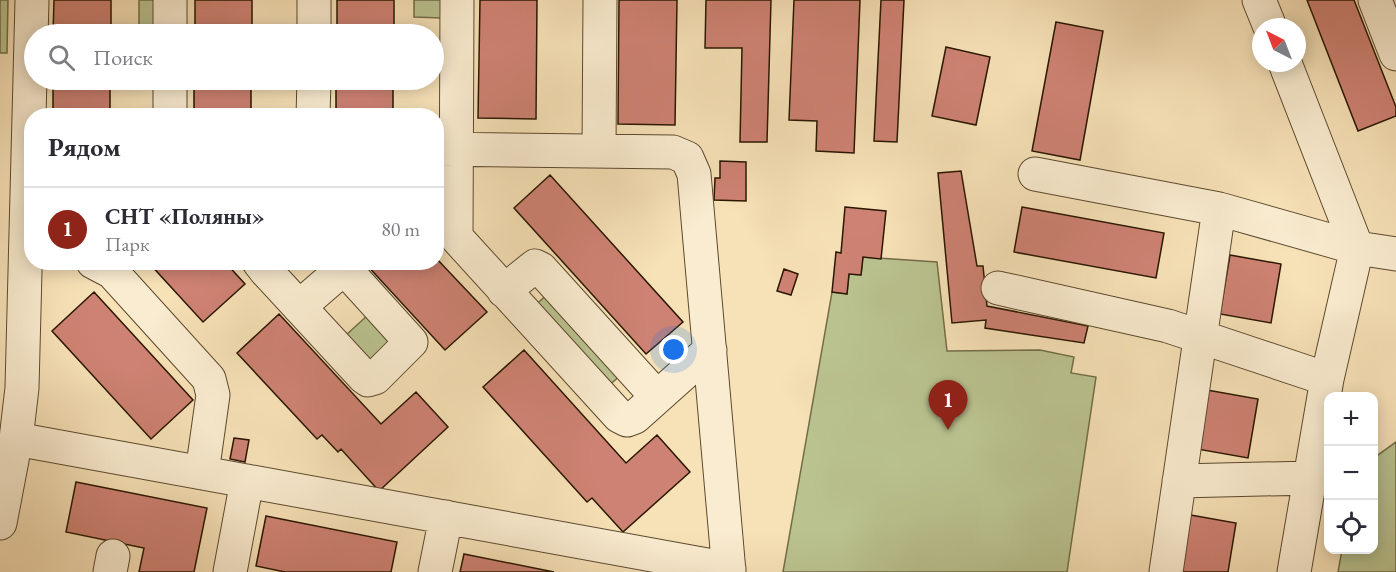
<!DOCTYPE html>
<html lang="ru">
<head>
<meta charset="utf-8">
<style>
	body { margin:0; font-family:"EB Garamond",serif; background:#f2f2f3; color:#2b2b33 }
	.controls { position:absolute; right:18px; bottom:18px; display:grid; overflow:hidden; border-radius:12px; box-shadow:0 3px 15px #0003 }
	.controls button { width:54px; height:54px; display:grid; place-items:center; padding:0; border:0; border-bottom:2px solid #e1e1e2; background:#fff; color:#2b2b33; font:30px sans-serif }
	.compass { position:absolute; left:1252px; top:18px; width:54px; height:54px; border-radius:50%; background:#fff; box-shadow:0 3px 15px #0003; rotate:318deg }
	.you { position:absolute; left:674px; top:350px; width:21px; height:21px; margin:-15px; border:4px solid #fff; border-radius:50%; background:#1a73e8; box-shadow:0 0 0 9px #1a73e833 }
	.badge { display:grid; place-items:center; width:39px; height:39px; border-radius:50%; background:#8f2418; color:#fff; font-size:20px; font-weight:700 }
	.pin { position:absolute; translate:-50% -50px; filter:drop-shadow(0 2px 3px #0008) }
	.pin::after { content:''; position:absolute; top:32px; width:21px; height:18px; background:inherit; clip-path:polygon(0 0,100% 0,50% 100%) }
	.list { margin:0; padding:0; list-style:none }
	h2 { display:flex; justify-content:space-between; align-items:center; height:78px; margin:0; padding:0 24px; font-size:26px }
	h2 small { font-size:20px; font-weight:400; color:#7c7c81 }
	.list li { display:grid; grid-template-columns:39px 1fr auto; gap:18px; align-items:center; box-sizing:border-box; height:84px; padding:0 24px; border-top:2px solid #e1e1e2 }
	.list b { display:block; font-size:22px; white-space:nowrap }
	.list p { margin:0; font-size:20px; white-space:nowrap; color:#7c7c81 }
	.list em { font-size:20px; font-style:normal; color:#7c7c81 }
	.icon { flex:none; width:33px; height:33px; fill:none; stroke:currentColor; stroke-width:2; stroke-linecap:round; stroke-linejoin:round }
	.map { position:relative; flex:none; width:1396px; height:572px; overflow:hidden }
	.search { position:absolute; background:#fff; box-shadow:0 3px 15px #0003; left:24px; top:24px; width:420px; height:66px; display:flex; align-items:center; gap:15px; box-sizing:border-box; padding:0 21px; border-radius:33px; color:#7c7c81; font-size:22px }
	.panel { position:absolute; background:#fff; box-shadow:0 3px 15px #0003; left:24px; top:108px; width:420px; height:162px; border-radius:24px }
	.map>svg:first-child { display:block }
	.green { fill:#bac390; stroke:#726d48; stroke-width:1.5 }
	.building { fill:#ce8273; stroke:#291701; stroke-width:1.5 }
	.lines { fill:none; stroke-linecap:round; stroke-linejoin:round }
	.minor-casing { stroke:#5c4a2e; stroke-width:35 }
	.minor { stroke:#faecd0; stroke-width:33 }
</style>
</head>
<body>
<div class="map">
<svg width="1396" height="572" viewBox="0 0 1396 572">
	<rect width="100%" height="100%" fill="#f7e1b7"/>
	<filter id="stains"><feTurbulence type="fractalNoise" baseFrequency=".00333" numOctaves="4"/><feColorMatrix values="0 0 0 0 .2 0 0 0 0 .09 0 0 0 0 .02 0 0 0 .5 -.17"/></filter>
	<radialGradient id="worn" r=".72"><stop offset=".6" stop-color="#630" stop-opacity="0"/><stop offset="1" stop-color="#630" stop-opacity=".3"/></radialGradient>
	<path class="green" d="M0,0H8L7,53H0Z
		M139,0H157V31H139Z
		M414,0H443L442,18L414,17Z
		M863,257L937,262L947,351L1040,350L1074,357L1071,373L1096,377L1067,572H783L832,292L847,294L849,274L861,275Z
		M549,293L622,374L605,389L532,308Z
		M369,314L392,339L368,361L345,336Z
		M1396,442V572H1338L1342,550H1374V458Z"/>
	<path class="building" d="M54,0H111V34H53Z
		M195,0H252V34H195Z
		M337,0H394V34H337Z
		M480,0H537L536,119L478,118Z
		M619,0H677L675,125L618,124Z
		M706,0H771L767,142H740L742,48H705Z
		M794,0H860L854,153L816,151L817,121L789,120Z
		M881,0H904L897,142L874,141Z
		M1307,0H1354L1396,107V116L1358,131Z
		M1056,22L1103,31L1080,160L1032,151Z
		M946,47L990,57L976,125L932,116Z
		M53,80H110V114L53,113Z
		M194,80H251V116H194Z
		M336,80H393V116H336Z
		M720,161L746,162V201L714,200L715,178H720Z
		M961,171L977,266H983L987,306L1088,326L1084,343L985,328L986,320L952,323L938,173Z
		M550,175L683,322L646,354L514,208Z
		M845,207L886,211L881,259L863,257L861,275L849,274L847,294L832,292L836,252L841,253Z
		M1022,207L1164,233L1156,278L1014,252Z
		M1230,255L1281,264L1271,323L1220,314Z
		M436,258L487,312L445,350L364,262H436Z
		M148,262H225L245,284L203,322Z
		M784,269L798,274L791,295L777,291Z
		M94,292L193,400L151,439L52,331Z
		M279,314L381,424L416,392L448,427L379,491L341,449L338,452L322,435L317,439L237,353Z
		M524,350L626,463L657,435L690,472L623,532L592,498L587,502L483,387Z
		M1207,390L1258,399L1248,458L1197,449Z
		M234,438L249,440L245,462L230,459Z
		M76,482L207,508L194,572H139L144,548L66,532Z
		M1185,514L1236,523L1228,572H1176Z
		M266,516L397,542L391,572H285L256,566Z
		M464,554L554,572H460Z"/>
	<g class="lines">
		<defs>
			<path id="minor" d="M457,0L456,237L619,416L627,420L635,417L710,350
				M1259,0L1270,27
				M1375,0L1396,54
				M170,34V0
				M314,34V0
				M1285,63L1357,248L1327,379L1294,572
				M170,116V80
				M313,116L314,80
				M436,149L673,152L687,158L694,174L729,572
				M599,151L600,0
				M1035,174L1219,209L1357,248L1396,254
				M93,262L112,272L209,379L213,395L202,473
				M259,262L266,271L364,377L368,380L375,378L411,342L344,268L299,307
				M998,288L1168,326L1327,379
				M504,291L535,266L541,269L657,397
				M16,439L729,569
				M1179,481L1310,478
				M0,523L16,439L22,388L32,0
				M110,572L113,556
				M230,572L247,481
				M435,572L446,517
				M1166,572L1219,209"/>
		</defs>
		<use href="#minor" class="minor-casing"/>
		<use href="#minor" class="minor"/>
	</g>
	<rect width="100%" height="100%" filter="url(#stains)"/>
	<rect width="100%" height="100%" fill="url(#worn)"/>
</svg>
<div class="controls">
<button>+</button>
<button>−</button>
<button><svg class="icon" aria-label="locate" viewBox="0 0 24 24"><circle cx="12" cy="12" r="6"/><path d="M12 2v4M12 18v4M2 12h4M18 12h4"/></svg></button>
</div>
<svg class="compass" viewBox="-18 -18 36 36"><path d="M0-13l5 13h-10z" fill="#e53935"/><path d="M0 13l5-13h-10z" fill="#7c7c81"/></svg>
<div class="you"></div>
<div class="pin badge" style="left:948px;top:430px">1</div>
<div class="search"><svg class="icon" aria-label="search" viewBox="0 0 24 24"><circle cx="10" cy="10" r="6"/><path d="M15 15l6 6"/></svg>Поиск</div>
<section class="panel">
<h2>Рядом<small></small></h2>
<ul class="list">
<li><span class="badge">1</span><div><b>СНТ «Поляны»</b><p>Парк</p></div><em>80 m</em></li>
</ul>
</section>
</div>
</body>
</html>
